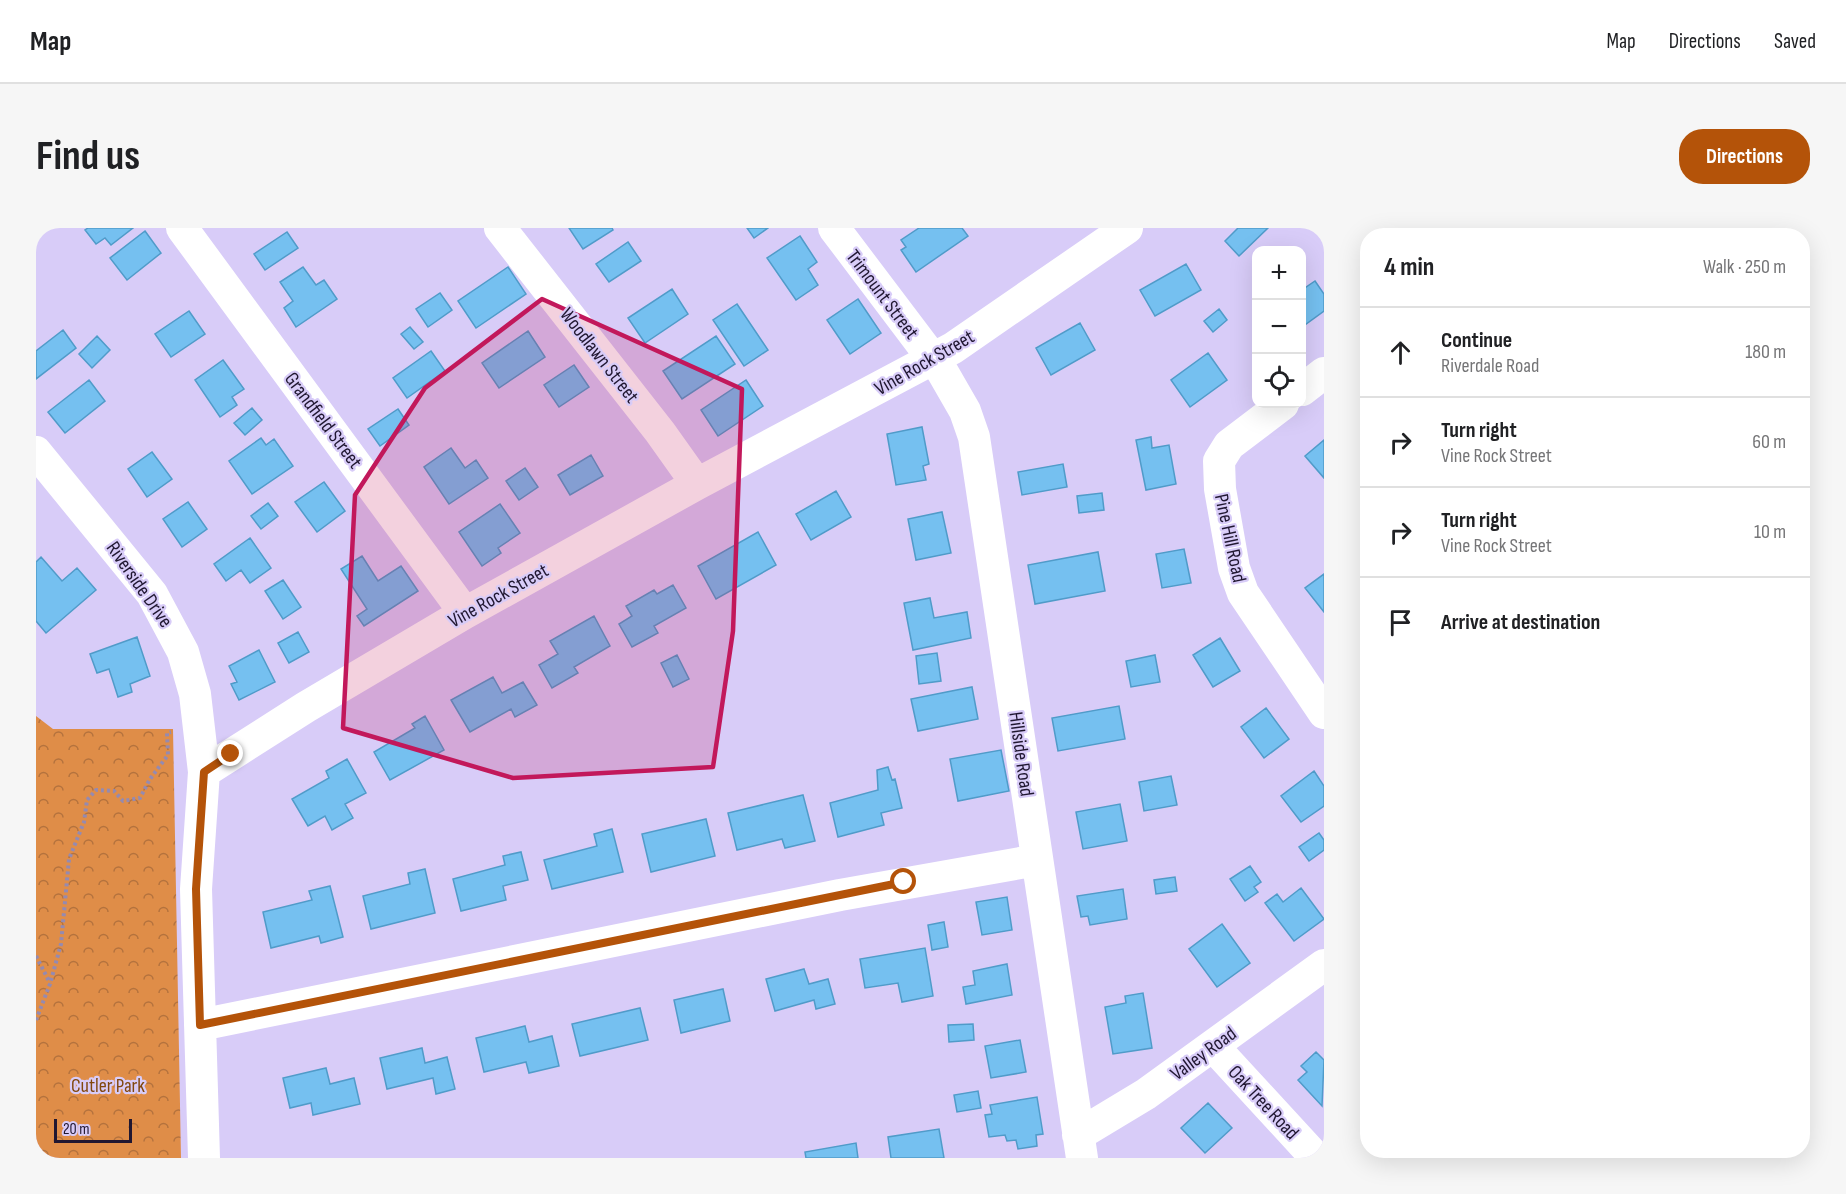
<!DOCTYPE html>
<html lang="en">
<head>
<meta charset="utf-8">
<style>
	body { margin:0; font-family:"Sofia Sans Condensed",sans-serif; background:#f6f6f6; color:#202124 }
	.controls { position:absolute; right:18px; top:18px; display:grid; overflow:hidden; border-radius:12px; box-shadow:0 6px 24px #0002 }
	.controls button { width:54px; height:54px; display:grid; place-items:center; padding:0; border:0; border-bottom:2px solid #e0e0e0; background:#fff; color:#202124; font:30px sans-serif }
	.scale { position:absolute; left:18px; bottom:15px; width:78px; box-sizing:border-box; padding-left:6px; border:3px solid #201731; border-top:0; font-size:16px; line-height:21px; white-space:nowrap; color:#201731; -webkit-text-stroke:4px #d8ccf8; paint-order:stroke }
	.stop { position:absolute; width:18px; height:18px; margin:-14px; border:4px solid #b45309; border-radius:50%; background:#fff }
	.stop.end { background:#b45309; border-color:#fff; box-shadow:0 2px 6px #0008 }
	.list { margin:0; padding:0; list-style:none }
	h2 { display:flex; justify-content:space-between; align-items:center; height:78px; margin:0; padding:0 24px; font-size:26px }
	h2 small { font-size:20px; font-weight:400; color:#757577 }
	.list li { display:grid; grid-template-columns:39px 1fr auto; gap:18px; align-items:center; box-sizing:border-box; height:90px; padding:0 24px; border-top:2px solid #e0e0e0 }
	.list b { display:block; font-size:22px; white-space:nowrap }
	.list p { margin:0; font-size:20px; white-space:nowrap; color:#757577 }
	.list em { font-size:20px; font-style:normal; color:#757577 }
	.icon { flex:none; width:33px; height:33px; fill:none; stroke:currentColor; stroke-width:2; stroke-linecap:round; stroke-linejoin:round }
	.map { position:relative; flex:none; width:1288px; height:930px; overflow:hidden; border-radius:24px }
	header { display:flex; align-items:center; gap:36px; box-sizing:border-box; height:84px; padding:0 30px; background:#fff; border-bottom:2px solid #e0e0e0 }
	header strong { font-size:28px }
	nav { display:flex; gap:33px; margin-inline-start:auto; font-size:21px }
	.intro { display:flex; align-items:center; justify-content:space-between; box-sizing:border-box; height:144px; padding:0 36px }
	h1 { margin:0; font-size:42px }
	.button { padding:15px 27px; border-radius:24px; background:#b45309; color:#fff; font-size:21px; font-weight:700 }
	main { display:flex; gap:36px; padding:0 36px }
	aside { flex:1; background:#fff; border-radius:24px; box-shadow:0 6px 24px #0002 }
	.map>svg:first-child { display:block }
	.park { fill:url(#park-crowns) }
	.building { fill:#75c0f0; stroke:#509bc9; stroke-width:1.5 }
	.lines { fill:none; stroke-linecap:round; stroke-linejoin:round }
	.path { stroke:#958ab0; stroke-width:4; stroke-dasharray:3 3; stroke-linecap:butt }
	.minor { stroke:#fff; stroke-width:32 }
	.route { stroke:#b45309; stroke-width:8 }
	.marked { fill:#c2185b; fill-opacity:0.2; stroke:#c2185b; stroke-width:4.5; stroke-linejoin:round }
	.labels { text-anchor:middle; stroke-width:4.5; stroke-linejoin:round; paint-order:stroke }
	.street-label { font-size:20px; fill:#201731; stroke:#d8ccf8 }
	.park-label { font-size:20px; fill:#81470d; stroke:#d8ccf8 }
</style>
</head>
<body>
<header>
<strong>Map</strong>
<nav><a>Map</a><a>Directions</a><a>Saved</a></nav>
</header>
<div class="intro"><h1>Find us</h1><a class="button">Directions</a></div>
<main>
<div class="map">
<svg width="1288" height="930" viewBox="0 0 1288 930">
	<defs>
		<pattern id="park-crowns" width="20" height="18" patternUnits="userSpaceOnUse" patternTransform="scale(1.5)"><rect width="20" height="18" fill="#df8d48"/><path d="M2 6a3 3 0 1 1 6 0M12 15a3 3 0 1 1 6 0" fill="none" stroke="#b4723d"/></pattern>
	</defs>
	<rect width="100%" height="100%" fill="#d8ccf8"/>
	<path class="park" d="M0,488L17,501H137L145,930H0Z"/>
	<path class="building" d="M52,0H97L75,17L69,10L60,16L49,2Z
		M533,0H576L577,2L547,21Z
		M711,0H732L718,10Z
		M883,0H926L932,8L880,44L865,22L870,19L865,12Z
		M1202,0H1232L1203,28L1189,13Z
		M109,3L125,25L91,52L74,30Z
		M251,4L262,20L229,42L218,26Z
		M764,8L781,34L772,41L782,57L760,72L731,30Z
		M592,14L605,33L573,54L560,36Z
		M1150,36L1165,62L1119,88L1104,62Z
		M267,39L280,57L288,52L301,71L260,99L248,80L257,73L244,54Z
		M472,39L490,66L440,100L422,73Z
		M1279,53L1288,66V83L1266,99V62Z
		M636,61L652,86L609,115L592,90Z
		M404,65L416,82L392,99L380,81Z
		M822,71L845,105L814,126L791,92Z
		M701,76L732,122L708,138L677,92Z
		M1183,81L1191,92L1177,104L1168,93Z
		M153,83L169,106L135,129L119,106Z
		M1044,95L1059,122L1015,147L1000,120Z
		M374,99L387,114L378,121L365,106Z
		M27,102L40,120L0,151V123Z
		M492,103L509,129L463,160L446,135Z
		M61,108L74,122L56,140L43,126Z
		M680,108L699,136L646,171L627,143Z
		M395,123L409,143L371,170L357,150Z
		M1172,125L1191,152L1154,179L1135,152Z
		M187,132L208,161L196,169L201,177L184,189L159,152Z
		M538,137L553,159L523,179L508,157Z
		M53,152L69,173L29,205L12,184Z
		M710,152L727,178L682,208L665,182Z
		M216,180L226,192L209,207L198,195Z
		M362,181L373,197L344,218L332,201Z
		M886,199L893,236L887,238L890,252L860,257L851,206Z
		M1115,209L1116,220L1133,217L1140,256L1110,262L1100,212Z
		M225,210L230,217L238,211L257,238L216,266L193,233Z
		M1288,212V250L1269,228Z
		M415,220L429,240L440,232L452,250L413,276L388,239Z
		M116,224L136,251L111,269L92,241Z
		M555,227L567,248L534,267L522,247Z
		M1027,236L1031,259L986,267L982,244Z
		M489,240L502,259L483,272L470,253Z
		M288,254L309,283L281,304L259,274Z
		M800,263L815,289L775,312L760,286Z
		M1066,265L1068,282L1043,285L1041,268Z
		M152,274L171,301L146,319L127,291Z
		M232,275L242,288L225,301L215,288Z
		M464,276L484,305L462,320L465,325L446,338L423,304Z
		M906,284L915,325L880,332L872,291Z
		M722,304L740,337L680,371L662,338Z
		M214,310L235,340L214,355L205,342L190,353L178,336Z
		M1148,321L1155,355L1126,360L1120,326Z
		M1062,324L1069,363L999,376L992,337Z
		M326,328L342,353L365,338L382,363L328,398L321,388L331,381L305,341Z
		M5,329L26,353L41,340L60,362L10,405L0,393V334Z
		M1288,346V384L1269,360Z
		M247,352L265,379L247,391L229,363Z
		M637,357L650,380L618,398L622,405L596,419L583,396L596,388L590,378L618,362L621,366Z
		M894,370L898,390L931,384L935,410L877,422L868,375Z
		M558,388L574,418L538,439L542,445L516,460L503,437L522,426L514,413Z
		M262,404L273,424L253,435L242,415Z
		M101,409L114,448L94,456L96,464L82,469L73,441L61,445L54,426Z
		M1184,410L1204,443L1177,459L1157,427Z
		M223,422L239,454L203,472L195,456L201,454L193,438Z
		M901,425L905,453L883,456L880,428Z
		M641,427L653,451L637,459L625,435Z
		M1119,427L1124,454L1095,459L1090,433Z
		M457,449L466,465L487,454L501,477L479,489L475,481L434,504L415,472Z
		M936,459L942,491L882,503L875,471Z
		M1083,478L1089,511L1022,523L1016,490Z
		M1230,480L1253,511L1228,530L1205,499Z
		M389,488L408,522L354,552L338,524L379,500L376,496Z
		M965,522L973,563L922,573L914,531Z
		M311,531L330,565L309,576L317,590L296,602L289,588L272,598L256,571L293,550L290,543Z
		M852,539L856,552L859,551L866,580L845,585L848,597L802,609L794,575L842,562L841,542Z
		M1278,543L1288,558V578L1265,594L1245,568Z
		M1135,548L1141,577L1108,583L1103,554Z
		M767,567L779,613L749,620L746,611L701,622L692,585Z
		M1084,576L1091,613L1047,621L1040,584Z
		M670,591L679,628L615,644L606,606Z
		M576,601L587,644L516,661L508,632L561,618L558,606Z
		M1283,605L1288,612V622L1273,633L1263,619Z
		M485,624L492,652L467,658L470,672L425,683L417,651L469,637L467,628Z
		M1214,638L1225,654L1218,659L1222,664L1209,673L1194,651Z
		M389,641L399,685L335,701L327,668L374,656L372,645Z
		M1139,649L1141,663L1120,666L1118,652Z
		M294,658L307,709L285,715L283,708L235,720L227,684L276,672L273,663Z
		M1265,660L1288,691L1258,713L1229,675L1241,666L1247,674Z
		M1087,661L1091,691L1054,697L1052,688L1045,689L1041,668Z
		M971,669L976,702L946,707L940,674Z
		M908,694L912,719L896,722L892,697Z
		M1186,696L1214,735L1181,759L1153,721Z
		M889,720L897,768L866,774L862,755L829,760L824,731Z
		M971,736L976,767L930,776L927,759L939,757L937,743Z
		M768,741L773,756L792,751L799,776L780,781L778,772L739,783L730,751Z
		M687,761L694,793L645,805L638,772Z
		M1107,765L1116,820L1077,826L1069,779L1090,775L1089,768Z
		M604,780L612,812L544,828L536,796Z
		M937,796L938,812L913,814L912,797Z
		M489,798L493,814L516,808L523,838L493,845L490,834L448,844L440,810Z
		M984,812L990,844L955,850L949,818Z
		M386,820L389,835L411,829L419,861L400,866L397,850L351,861L344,830Z
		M1280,824L1288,832L1286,878L1262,852L1271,844L1265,838Z
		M290,840L294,856L318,850L324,876L277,887L275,875L254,880L247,850Z
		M942,863L945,880L921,884L918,867Z
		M1001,869L1007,906L1000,907L1001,918L982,921L980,912L971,913L969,907L953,909L949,887L956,886L954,877Z
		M1172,875L1196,900L1169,925L1145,900Z
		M903,901L908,930H855L852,909Z
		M820,915L822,930H770L769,924Z"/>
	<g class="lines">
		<path class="path" d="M0,728L14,755
			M0,792L14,756L25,716L33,631L48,594L51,572L60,562L78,563L87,573L104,570L114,551L132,527L131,505L135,504"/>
		<path class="minor" d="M146,0L429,385
			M464,0L624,204L661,256
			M798,0L906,143L929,183L938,209L1046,930
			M1266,162L1288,145
			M1247,176L1193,217L1183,233L1184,261L1198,340L1207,365L1288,485
			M0,224L116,366L147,424L159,466L168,544L160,661L168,930
			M168,544L270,479L429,385L661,256L917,120L1091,0
			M164,797L804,667L1001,632
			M1177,818L1280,930
			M1042,907L1110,866L1288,737"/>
	</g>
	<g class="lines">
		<path class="route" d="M195,526L168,544L160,661L164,797L868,654"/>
	</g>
	<path class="marked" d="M506,71L706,161L697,403L677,539L477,550L307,500L319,267L389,160Z"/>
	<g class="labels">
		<g class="street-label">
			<text transform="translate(847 66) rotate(53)" y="7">Trimount Street</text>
			<text transform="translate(564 127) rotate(52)" y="7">Woodlawn Street</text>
			<text transform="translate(888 134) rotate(-30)" y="7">Vine Rock Street</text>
			<text transform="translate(288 192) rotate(53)" y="7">Grandfield Street</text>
			<text transform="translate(1195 310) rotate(78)" y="7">Pine Hill Road</text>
			<text transform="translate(104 356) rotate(55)" y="7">Riverside Drive</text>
			<text transform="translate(462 367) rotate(-29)" y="7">Vine Rock Street</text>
			<text transform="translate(986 526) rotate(82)" y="7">Hillside Road</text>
			<text transform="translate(1167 825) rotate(-36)" y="7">Valley Road</text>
			<text transform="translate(1228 874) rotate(47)" y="7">Oak Tree Road</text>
		</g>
		<g class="park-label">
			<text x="72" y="864">Cutler Park</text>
		</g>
	</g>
</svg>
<div class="controls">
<button>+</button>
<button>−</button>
<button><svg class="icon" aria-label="locate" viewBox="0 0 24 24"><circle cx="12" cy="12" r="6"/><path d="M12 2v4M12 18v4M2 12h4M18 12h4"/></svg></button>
</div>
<div class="scale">20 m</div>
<div class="stop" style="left:868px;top:654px"></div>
<div class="stop end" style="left:195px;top:526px"></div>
</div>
<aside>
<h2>4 min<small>Walk · 250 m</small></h2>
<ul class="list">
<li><svg class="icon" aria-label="ahead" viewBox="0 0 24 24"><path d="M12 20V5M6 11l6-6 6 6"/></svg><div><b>Continue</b><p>Riverdale Road</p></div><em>180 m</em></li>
<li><svg class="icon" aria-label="right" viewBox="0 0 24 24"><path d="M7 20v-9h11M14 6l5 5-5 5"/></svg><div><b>Turn right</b><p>Vine Rock Street</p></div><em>60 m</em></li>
<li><svg class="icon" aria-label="right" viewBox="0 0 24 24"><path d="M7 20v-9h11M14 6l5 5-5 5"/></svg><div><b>Turn right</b><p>Vine Rock Street</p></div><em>10 m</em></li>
<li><svg class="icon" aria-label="arrive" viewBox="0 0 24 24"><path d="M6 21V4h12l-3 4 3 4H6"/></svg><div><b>Arrive at destination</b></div></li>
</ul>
</aside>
</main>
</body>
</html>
